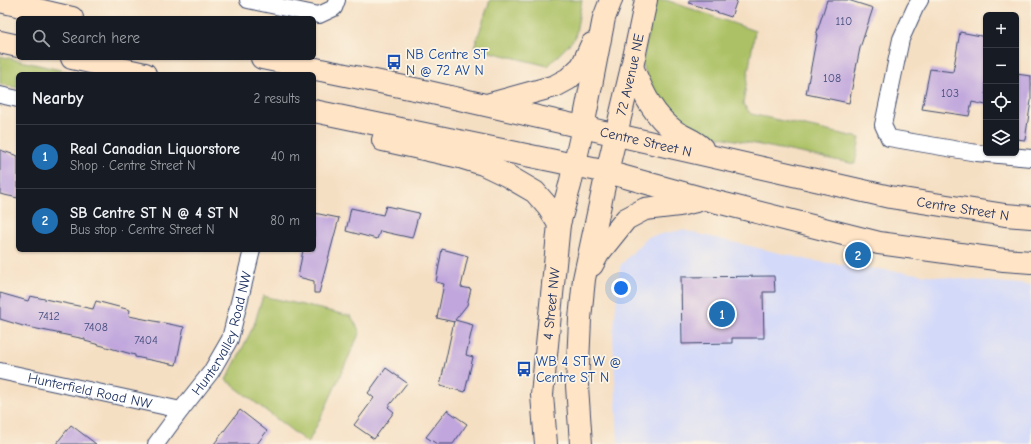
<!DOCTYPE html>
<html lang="en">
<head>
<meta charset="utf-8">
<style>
	body { margin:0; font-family:"Comic Neue",sans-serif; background:#20242c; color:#f1f3f6 }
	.controls { position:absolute; right:12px; top:12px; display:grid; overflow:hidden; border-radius:6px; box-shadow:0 1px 3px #0004 }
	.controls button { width:36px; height:36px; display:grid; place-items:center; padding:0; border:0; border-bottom:1px solid #363941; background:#171b24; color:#f1f3f6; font:20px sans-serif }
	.you { position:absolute; left:621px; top:288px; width:14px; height:14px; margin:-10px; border:3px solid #fff; border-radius:50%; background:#1a73e8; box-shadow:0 0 0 6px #1a73e833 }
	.badge { display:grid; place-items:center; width:26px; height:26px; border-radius:50%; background:#1f6fb2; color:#fff; font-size:13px; font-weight:700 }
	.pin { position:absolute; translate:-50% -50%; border:2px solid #fff; box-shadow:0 1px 4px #0006 }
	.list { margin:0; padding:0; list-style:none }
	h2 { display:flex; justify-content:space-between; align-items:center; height:52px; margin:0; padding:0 16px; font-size:17px }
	h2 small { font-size:13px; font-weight:400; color:#9ea1a6 }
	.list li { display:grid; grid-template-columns:26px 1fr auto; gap:12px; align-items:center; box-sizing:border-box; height:64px; padding:0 16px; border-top:1px solid #363941 }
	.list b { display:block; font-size:15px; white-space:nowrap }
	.list p { margin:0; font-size:13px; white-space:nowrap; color:#9ea1a6 }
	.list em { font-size:13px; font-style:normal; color:#9ea1a6 }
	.icon { flex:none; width:22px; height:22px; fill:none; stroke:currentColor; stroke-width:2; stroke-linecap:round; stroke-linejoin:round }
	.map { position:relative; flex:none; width:1031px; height:444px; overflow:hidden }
	.search { position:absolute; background:#171b24; box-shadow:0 1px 3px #0004; left:16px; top:16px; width:300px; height:44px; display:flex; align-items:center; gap:10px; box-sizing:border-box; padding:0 14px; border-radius:6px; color:#9ea1a6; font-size:15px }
	.panel { position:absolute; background:#171b24; box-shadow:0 1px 3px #0004; left:16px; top:72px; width:300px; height:180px; border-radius:6px }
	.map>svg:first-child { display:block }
	.built { fill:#d3d9f9 }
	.green { fill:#acc165; stroke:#647862 }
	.building { fill:#c0a6dd }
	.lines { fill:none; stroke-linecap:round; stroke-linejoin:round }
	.street-casing { stroke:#3c496d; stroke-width:18 }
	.secondary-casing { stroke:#3c496d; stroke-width:24 }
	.street { stroke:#fff; stroke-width:16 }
	.secondary { stroke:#ffe4c6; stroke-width:22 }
	.labels { text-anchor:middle; stroke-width:3.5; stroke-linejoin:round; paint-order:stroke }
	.number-label { font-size:12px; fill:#444d7e }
	.transit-label { font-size:14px; fill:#164399; stroke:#fcf5e5; text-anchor:start }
	.street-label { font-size:14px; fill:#1b2f5e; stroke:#fcf5e5 }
</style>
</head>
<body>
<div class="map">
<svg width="1031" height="444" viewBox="0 0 1031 444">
	<rect width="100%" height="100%" fill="#fcf5e5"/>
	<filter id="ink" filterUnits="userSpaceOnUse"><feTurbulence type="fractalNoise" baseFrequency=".025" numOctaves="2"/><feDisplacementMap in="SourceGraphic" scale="8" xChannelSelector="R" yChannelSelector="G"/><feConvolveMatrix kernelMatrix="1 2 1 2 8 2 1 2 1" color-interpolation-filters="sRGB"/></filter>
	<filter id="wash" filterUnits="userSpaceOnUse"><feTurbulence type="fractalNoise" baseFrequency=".012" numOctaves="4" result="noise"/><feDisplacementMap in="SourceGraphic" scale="16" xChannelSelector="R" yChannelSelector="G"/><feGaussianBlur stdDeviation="0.9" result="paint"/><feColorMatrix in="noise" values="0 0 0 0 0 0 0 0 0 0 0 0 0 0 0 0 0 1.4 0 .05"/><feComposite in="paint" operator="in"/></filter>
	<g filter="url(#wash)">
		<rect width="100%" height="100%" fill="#f5dfc3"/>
		<path class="built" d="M682,230L813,261L960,279L1031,285V444H618L613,336L620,266L647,237Z"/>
		<path class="green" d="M490,0H582L575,38L548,66L474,48Z
			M654,0H666L755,31L743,104L751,114L860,138L855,164L700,133L679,124L664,112L642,65Z
			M0,56L77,74H18V88L0,84Z
			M263,296L351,316L360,332L325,409L308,443L226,380L239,355L254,325Z"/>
		<g id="blocks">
			<path class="building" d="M689,0H737L731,17L689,3Z
				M827,0H848L873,8L860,48L849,103L806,94L817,35H816Z
				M960,32L986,37V105L972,102L969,116L922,109L930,69L953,72Z
				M1016,74L1031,76V101L1025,140L1016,139Z
				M0,150L18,156V198L0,194Z
				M386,206L419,213L412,238L380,231L377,239L346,231L351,208L383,215Z
				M314,213L339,218L319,293H314V281L298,277L303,250H314Z
				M442,249L468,256L461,287L471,289L467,305L455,320L473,325L466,355L473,357L465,392L440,386L454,321V322L437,318L444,284L436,282Z
				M774,276L775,292H763L764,338H732V343L682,344L681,277Z
				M0,293L28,301L30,296L93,309L96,301L130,310L129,316L184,327L176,365L135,357V355L85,341V339L23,326L0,319Z
				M386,368L407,383L388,407L394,412L374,439L354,425L374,398L368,393Z
				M240,410L267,431L257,444H214Z
				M447,410L467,424L453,444H437L426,437Z
				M71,425L96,444H56Z"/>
		</g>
	</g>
	<g filter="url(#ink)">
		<use href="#blocks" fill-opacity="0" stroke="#3c496d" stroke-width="1"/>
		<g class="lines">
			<defs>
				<g id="street">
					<path d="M248,0L319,15L334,8L337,0"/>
					<path d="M920,0L915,8L901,39L883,125L889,138L977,153L1031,158"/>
					<path d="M0,95L18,99"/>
					<path id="s1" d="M0,371L181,410"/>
					<path id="s2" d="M156,444L181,410L211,372L230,339L252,250"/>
				</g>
				<g id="secondary">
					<path d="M0,1L72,18"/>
					<path d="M0,42L18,46"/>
					<path d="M72,58L145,74"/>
					<path id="s3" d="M262,58L424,91L890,197L1005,215L1031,217"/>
					<path d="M632,67C643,92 652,115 676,132C685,138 695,140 702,148"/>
					<path d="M490,104L555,86L568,79L582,66L592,44"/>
					<path d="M314,111L555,161L607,172L705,199L879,243L1004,260L1031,262"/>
					<path d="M383,140L460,157L483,164L506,175L535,192L548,207L559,224"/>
					<path d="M592,265L598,254L626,219L645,209L679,205L700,200"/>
					<path id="s4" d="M546,444L542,395L559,224L570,185L583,127L604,18L611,0"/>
					<path id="s5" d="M581,444L577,386L580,319L584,279L607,172L632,67L646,0"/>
				</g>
			</defs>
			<use href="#street" class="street-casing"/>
			<use href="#secondary" class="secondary-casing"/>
			<use href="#street" class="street"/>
			<use href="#secondary" class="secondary"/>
		</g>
	</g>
	<defs>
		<symbol id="bus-bare" viewBox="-9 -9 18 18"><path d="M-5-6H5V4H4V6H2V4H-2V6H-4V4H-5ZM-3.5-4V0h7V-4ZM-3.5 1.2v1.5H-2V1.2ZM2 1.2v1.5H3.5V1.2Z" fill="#1a4fb4" stroke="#fcf5e5" stroke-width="2.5" paint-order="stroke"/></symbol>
	</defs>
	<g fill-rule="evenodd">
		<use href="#bus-bare" x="383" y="51" width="22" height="22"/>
		<use href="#bus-bare" x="513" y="358" width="22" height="22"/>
	</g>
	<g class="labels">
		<g class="number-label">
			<text x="844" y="25">110</text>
			<text x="832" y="82">108</text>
			<text x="950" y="97">103</text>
			<text x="49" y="320">7412</text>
			<text x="96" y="331">7408</text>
			<text x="146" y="344">7404</text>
		</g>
		<g class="transit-label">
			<text x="406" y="59">NB Centre ST<tspan x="406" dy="16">N @ 72 AV N</tspan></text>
			<text x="536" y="366">WB 4 ST W @<tspan x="536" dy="16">Centre ST N</tspan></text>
		</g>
		<g class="street-label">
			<text dy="5" stroke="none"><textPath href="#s5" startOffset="375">72 Avenue NE</textPath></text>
			<text dy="5" stroke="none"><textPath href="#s3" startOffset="393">Centre Street N</textPath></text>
			<text dy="5" stroke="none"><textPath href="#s3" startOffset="717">Centre Street N</textPath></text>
			<text dy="5" stroke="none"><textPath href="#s4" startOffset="141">4 Street NW</textPath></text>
			<text dy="5" stroke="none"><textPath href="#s2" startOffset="131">Huntervalley Road NW</textPath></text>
			<text dy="5" stroke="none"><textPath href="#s1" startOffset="92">Hunterfield Road NW</textPath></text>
		</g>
	</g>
</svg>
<div class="controls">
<button>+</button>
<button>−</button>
<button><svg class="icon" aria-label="locate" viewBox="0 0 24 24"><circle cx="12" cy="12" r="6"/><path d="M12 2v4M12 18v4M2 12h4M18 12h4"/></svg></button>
<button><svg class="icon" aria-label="layers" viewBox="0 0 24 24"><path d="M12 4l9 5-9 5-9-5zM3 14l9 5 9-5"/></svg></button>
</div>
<div class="you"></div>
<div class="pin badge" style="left:722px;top:314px">1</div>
<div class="pin badge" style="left:858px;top:255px">2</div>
<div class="search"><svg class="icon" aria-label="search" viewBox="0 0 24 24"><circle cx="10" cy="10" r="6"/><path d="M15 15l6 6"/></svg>Search here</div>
<section class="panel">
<h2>Nearby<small>2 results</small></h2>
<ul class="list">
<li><span class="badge">1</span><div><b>Real Canadian Liquorstore</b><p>Shop · Centre Street N</p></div><em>40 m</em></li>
<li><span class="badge">2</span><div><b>SB Centre ST N @ 4 ST N</b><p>Bus stop · Centre Street N</p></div><em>80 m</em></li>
</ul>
</section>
</div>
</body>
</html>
